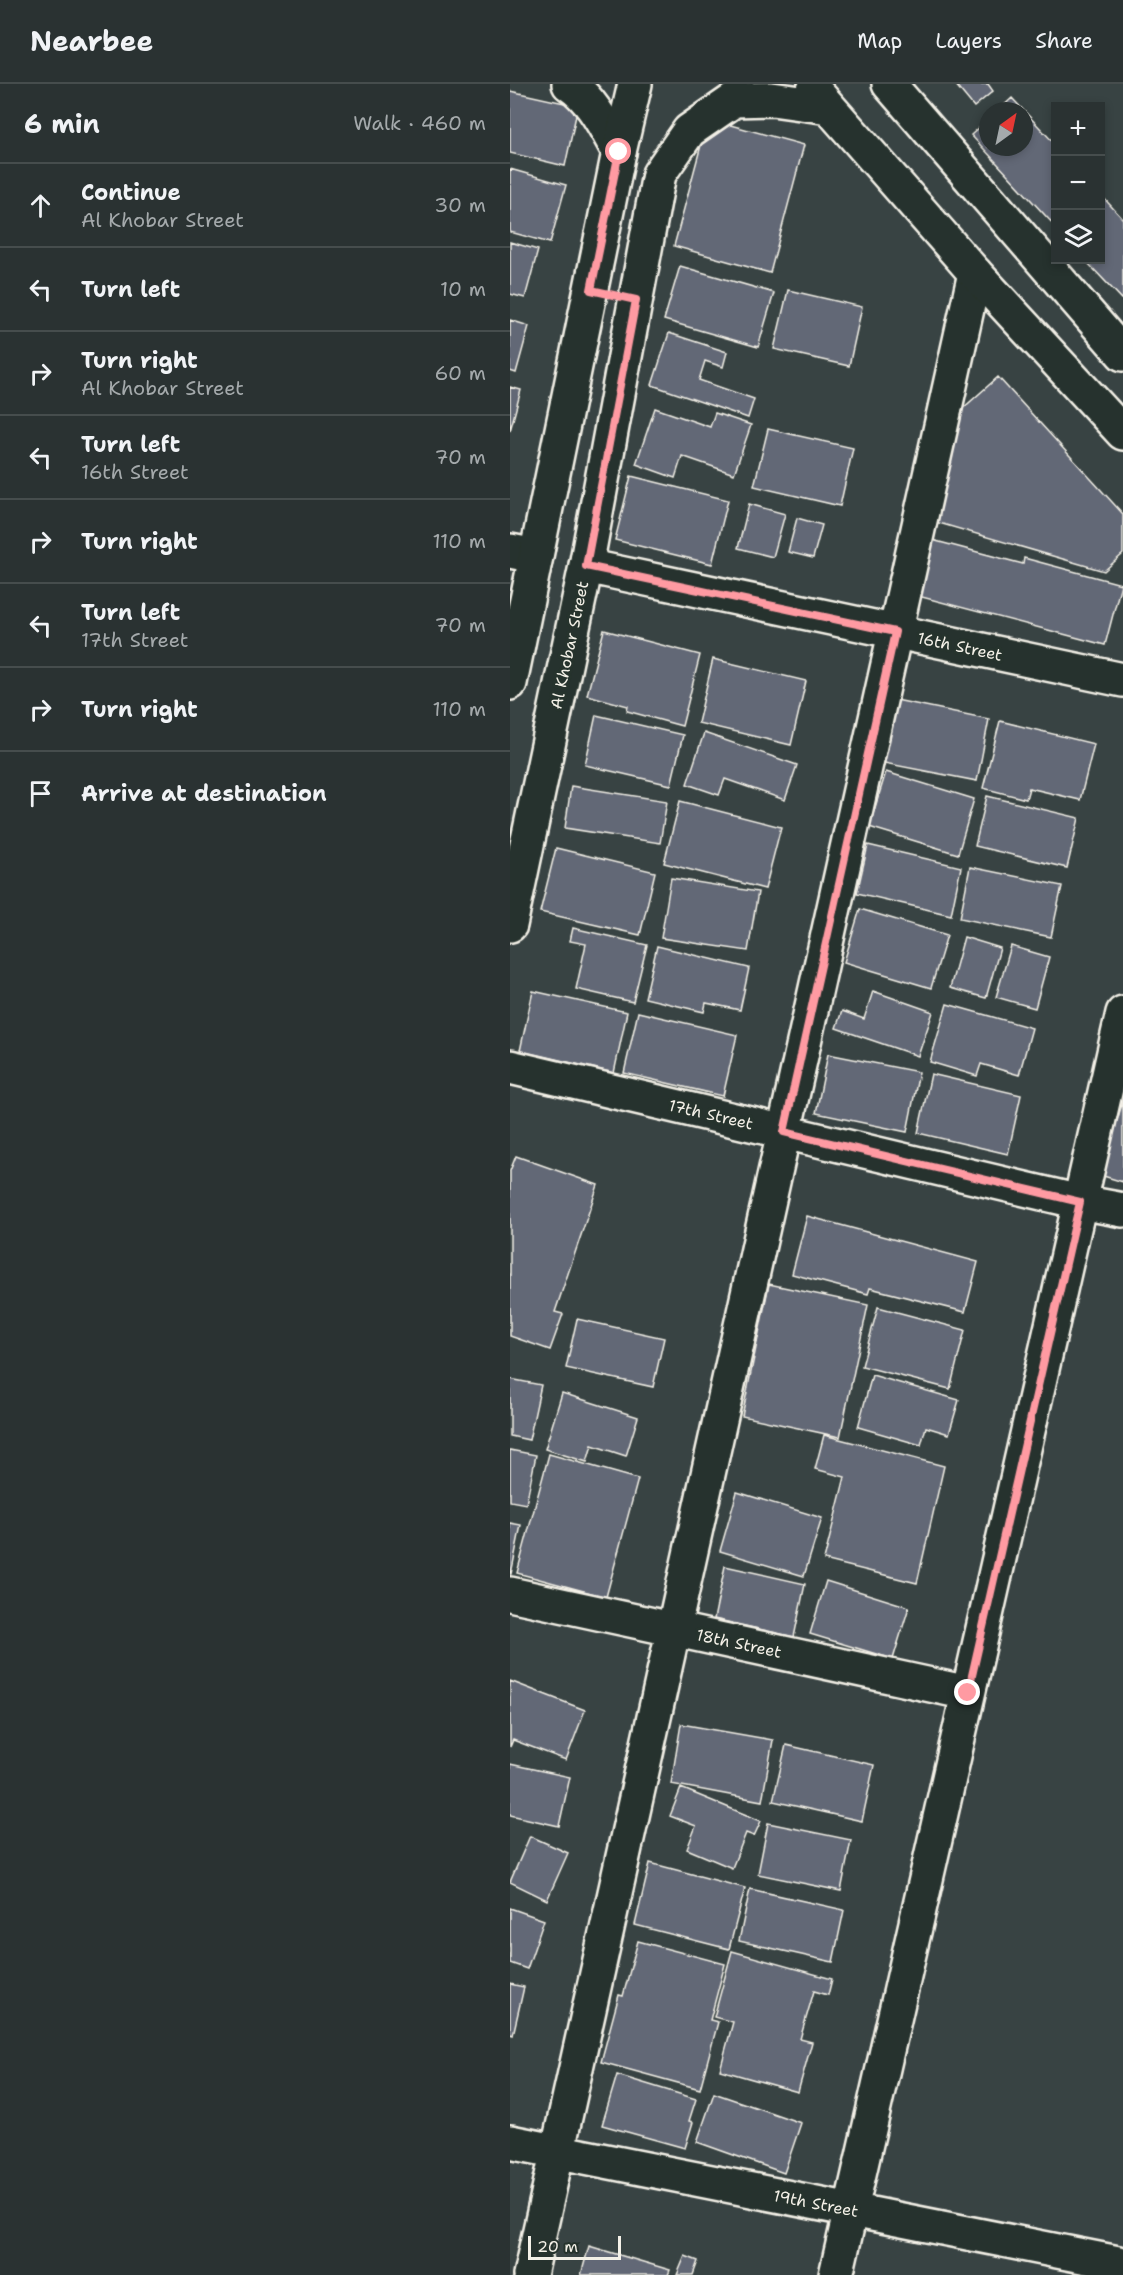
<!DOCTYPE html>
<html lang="en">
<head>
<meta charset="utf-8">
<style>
	body { margin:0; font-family:"Shantell Sans",sans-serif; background:#323a3a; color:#f1f3f6 }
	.controls { position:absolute; right:18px; top:18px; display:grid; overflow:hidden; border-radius:0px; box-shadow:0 3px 9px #0003 }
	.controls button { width:54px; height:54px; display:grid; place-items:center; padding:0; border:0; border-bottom:2px solid #464d4d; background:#2a3232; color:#f1f3f6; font:30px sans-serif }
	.compass { position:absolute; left:469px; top:18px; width:54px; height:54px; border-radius:50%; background:#2a3232; box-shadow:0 3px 9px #0003; rotate:33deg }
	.scale { position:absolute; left:18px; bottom:15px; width:93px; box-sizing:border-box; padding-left:6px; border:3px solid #f4f1e8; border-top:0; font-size:16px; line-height:21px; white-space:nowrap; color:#f4f1e8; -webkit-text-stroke:4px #26332d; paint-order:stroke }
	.stop { position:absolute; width:18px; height:18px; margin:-14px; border:4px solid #ff9aa2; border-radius:50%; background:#fff }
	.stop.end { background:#ff9aa2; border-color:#fff; box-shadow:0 2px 6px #0008 }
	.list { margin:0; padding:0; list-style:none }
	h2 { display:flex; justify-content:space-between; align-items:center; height:78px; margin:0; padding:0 24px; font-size:26px }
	h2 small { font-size:20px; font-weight:400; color:#a5aaac }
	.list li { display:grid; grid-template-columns:39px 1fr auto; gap:18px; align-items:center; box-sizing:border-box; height:84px; padding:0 24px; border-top:2px solid #464d4d }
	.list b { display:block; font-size:22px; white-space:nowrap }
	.list p { margin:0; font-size:20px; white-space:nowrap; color:#a5aaac }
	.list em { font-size:20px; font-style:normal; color:#a5aaac }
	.icon { flex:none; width:33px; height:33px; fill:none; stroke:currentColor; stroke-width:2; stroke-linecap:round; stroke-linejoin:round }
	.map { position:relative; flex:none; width:613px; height:2191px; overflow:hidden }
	header { display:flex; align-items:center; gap:36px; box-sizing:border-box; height:84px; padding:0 30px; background:#2a3232; border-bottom:2px solid #464d4d }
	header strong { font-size:28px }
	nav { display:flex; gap:33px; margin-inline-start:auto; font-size:21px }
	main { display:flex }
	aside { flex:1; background:#2a3232 }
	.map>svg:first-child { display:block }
	.building { fill:#626876; stroke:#f4f1e8; stroke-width:1.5 }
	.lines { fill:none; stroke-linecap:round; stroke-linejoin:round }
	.minor-casing { stroke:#f4f1e8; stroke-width:38 }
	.tertiary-casing { stroke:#f4f1e8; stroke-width:38 }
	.minor { stroke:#26332d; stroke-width:33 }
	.tertiary { stroke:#26332d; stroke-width:33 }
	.route { stroke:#ff9aa2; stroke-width:8 }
	.labels { text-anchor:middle; stroke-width:6; stroke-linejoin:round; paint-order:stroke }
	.street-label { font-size:16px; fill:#f4f1e8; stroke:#26332d }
</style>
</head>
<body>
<header>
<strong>Nearbee</strong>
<nav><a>Map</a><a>Layers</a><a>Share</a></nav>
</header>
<main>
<aside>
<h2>6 min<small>Walk · 460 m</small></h2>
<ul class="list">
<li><svg class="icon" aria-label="ahead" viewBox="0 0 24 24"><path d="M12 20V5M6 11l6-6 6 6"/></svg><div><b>Continue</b><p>Al Khobar Street</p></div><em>30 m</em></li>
<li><svg class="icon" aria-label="left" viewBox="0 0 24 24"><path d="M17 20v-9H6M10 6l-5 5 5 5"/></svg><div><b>Turn left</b></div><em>10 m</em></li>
<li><svg class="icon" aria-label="right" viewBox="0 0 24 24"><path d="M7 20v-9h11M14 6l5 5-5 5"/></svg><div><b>Turn right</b><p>Al Khobar Street</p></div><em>60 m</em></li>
<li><svg class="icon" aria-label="left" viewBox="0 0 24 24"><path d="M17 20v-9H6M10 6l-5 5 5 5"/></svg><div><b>Turn left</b><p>16th Street</p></div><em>70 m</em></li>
<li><svg class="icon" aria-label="right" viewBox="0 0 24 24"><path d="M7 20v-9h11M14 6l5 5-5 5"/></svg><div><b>Turn right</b></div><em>110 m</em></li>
<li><svg class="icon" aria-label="left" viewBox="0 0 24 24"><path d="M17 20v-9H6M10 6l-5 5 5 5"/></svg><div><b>Turn left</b><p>17th Street</p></div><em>70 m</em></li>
<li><svg class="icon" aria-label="right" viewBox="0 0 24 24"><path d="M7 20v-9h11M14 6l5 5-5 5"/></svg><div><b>Turn right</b></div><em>110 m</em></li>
<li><svg class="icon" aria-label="arrive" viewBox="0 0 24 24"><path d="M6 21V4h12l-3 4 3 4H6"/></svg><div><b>Arrive at destination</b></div></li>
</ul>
</aside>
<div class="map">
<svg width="613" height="2191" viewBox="0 0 613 2191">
	<rect width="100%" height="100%" fill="#384343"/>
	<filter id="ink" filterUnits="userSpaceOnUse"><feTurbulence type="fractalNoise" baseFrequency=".0167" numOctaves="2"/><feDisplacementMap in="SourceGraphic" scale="12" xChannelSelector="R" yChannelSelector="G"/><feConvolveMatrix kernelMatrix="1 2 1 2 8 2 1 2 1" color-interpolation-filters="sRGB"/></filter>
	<g filter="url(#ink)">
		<path class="building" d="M445,0H478L483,7L464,23Z
			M0,7L68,22L55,82L0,69Z
			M502,14L546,61V143L461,51L478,36V63H514V27H488Z
			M198,35L294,61L260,189L164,162Z
			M0,85L56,101L40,159L0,148Z
			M590,110L613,135V216L575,176H590Z
			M0,158L28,166L15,214L0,210Z
			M170,182L264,209L248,263L154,236Z
			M278,206L352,223L339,282L264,265Z
			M0,236L19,242L6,289L0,287Z
			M159,249L217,268L213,283L195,277L189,296L244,315L238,334L142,301Z
			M488,293L613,430V470L594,487L422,437L450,327Z
			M0,303L11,306L0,347Z
			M145,324L200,343L205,329L241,341L224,390L172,372L165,394L126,380Z
			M258,345L343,364L330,422L244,402Z
			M121,392L218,416L202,480L105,456Z
			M239,420L275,430L263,473L228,464Z
			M287,434L312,441L303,474L278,468Z
			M422,456L513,480L514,474L611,500L595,561L408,512Z
			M94,546L190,571L172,642L117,627L118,622L77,611Z
			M203,575L296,597L281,661L188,639Z
			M386,616L479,635L467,697L374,679Z
			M86,631L173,651L161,701L75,681Z
			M490,637L584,660L570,716L519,704L516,715L473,704Z
			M194,649L287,681L275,716L215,695L209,711L177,700Z
			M376,688L464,715L448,770L359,743Z
			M61,702L157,717L150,759L55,744Z
			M477,712L569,734L557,784L465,762Z
			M170,717L271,743L255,805L154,779Z
			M358,761L451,783L441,831L347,809Z
			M46,764L145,788L130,851L30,828Z
			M460,783L552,802L541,853L450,834Z
			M161,794L248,808L238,867L151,854Z
			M350,825L437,851L421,904L334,878Z
			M63,844L137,861L123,918L66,905L76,860L60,857Z
			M454,853L490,864L476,914L440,904Z
			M147,862L239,884L230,926L196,919L194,928L135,914Z
			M501,862L539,873L525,924L486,913Z
			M23,907L117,928L104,989L10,967Z
			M363,907L423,928L408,972L326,944L332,927L354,935Z
			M437,920L522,944L509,991L471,980L467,992L420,978Z
			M128,928L227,951L213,1012L114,989Z
			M318,970L409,988L397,1048L306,1029Z
			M421,990L511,1011L498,1070L408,1049Z
			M613,1017V1098L590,1091Z
			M6,1072L88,1101L45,1228L53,1230L40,1266L0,1252V1087Z
			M297,1132L468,1178L455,1228L360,1204L358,1210L282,1190Z
			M259,1200L358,1221L330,1353L232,1332Z
			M368,1223L455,1246L440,1305L352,1282Z
			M67,1235L154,1254L143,1303L56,1284Z
			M362,1291L449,1316L439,1350L416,1343L411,1361L348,1343Z
			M0,1295L31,1301L19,1356L0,1352Z
			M52,1309L128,1333L116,1372L82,1361L77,1378L35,1365Z
			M314,1351L434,1382L407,1499L314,1476L335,1393L305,1385Z
			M0,1366L26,1371L16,1420L0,1417Z
			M39,1370L128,1395L96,1513L7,1489Z
			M227,1408L312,1434L294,1492L210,1467Z
			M0,1439L11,1441L1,1490H0Z
			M215,1482L295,1500L284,1553L204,1535Z
			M316,1497L399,1523L383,1575L300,1550Z
			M0,1597L75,1626L56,1676L3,1656L0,1663Z
			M171,1640L263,1656L252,1717L161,1700Z
			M276,1661L364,1681L352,1737L263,1717Z
			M0,1680L60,1693L49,1742L0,1731Z
			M171,1704L251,1737L244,1752L236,1749L222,1784L177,1765L186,1742L160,1732Z
			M258,1739L341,1756L331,1807L248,1790Z
			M20,1752L58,1769L37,1816L0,1798Z
			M140,1779L235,1804L219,1865L125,1841Z
			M240,1805L334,1826L323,1878L229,1857Z
			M0,1824L34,1836L17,1885L0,1879Z
			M128,1857L215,1880L200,1936L208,1938L190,2005L91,1978L109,1911L113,1912Z
			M222,1867L322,1895L318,1911L304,1907L290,1955L302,1958L288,2008L210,1986L223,1938L204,1933Z
			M0,1900L14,1903L3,1951L0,1950Z
			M107,1991L186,2015L179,2037L183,2038L175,2064L92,2041Z
			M204,2009L291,2039L274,2089L187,2058Z
			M79,2162L160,2186L158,2191H71Z
			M175,2172L188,2177L183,2191H167Z"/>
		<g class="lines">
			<defs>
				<path id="minor" d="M59,0C83,16 95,43 109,68
					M0,467L26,472
					M76,482L613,596
					M0,983L570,1118L613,1126
					M0,1510L458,1609
					M0,2058L613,2180
					M20,2191L465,189
					M326,2191L613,929"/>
				<path id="tertiary" d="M379,0L613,270
					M304,6L465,189L613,349
					M0,599L109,68L125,0
					M0,841L76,482L149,90L179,47L224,16L262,15L319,23"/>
			</defs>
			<use href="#minor" class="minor-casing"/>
			<use href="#tertiary" class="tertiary-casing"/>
			<use href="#minor" class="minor"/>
			<use href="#tertiary" class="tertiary"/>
		</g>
	</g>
	<g class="lines" filter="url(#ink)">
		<path class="route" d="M109,68L81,206L126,216L76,482L385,548L274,1048L570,1118L458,1609"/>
	</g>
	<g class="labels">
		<g class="street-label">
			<text transform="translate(59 561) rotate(-78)" y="6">Al Khobar Street</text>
			<text transform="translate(450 562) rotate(12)" y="6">16th Street</text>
			<text transform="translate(201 1030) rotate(13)" y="6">17th Street</text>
			<text transform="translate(229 1559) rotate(12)" y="6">18th Street</text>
			<text transform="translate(306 2119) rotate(11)" y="6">19th Street</text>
		</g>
	</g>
</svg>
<div class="controls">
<button>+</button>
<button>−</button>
<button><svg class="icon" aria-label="layers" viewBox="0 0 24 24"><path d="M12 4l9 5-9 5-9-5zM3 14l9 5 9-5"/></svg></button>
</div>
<svg class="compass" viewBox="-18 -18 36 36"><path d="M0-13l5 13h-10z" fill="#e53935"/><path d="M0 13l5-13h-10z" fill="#a5aaac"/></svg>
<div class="scale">20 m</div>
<div class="stop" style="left:109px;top:68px"></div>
<div class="stop end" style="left:458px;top:1609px"></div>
</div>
</main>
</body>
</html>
